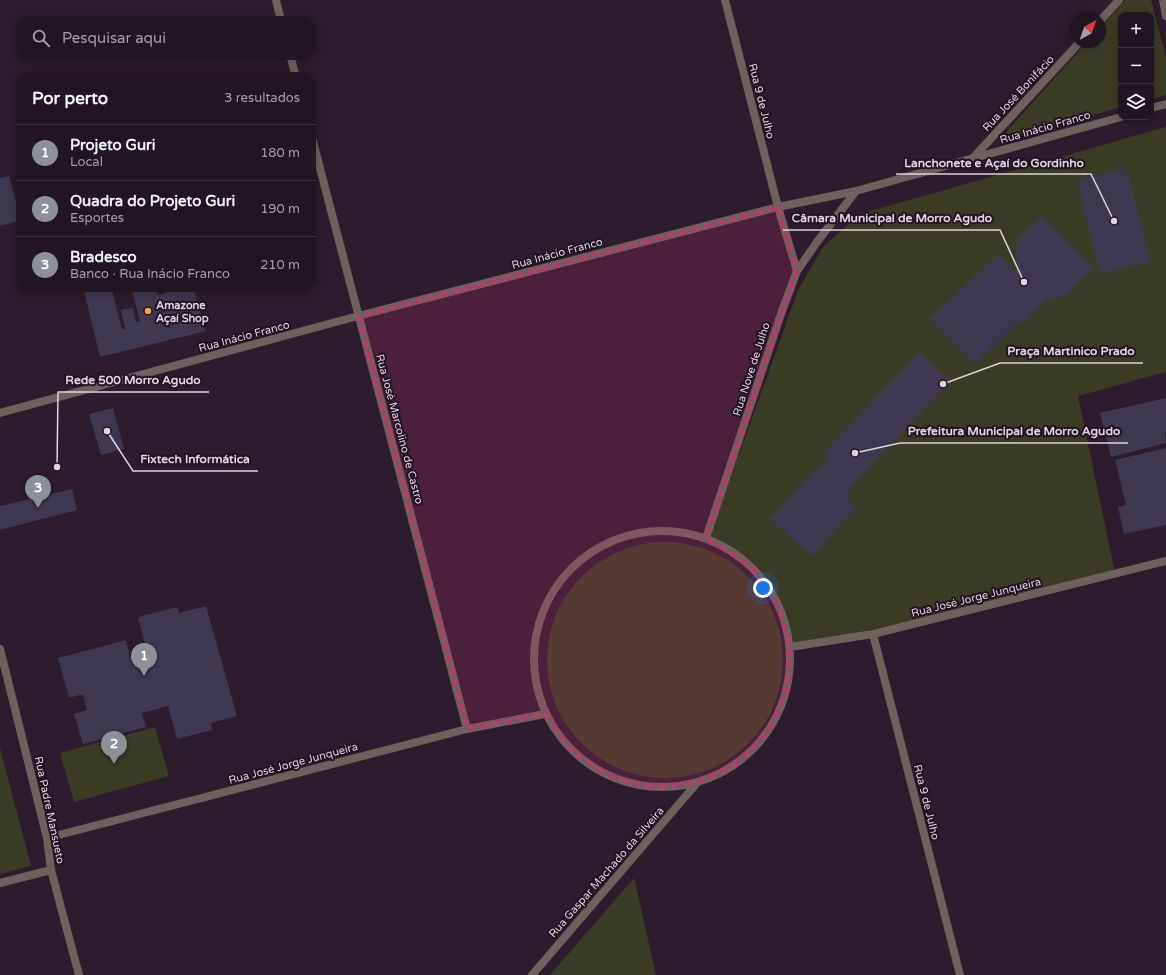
<!DOCTYPE html>
<html lang="pt">
<head>
<meta charset="utf-8">
<style>
	body { margin:0; font-family:"Varela Round",sans-serif; background:#291e2a; color:#f1f3f6 }
	.controls { position:absolute; right:12px; top:12px; display:grid; overflow:hidden; border-radius:8px; box-shadow:0 2px 10px #0003 }
	.controls button { width:36px; height:36px; display:grid; place-items:center; padding:0; border:0; border-bottom:1px solid #3e3440; background:#211522; color:#f1f3f6; font:20px sans-serif }
	.compass { position:absolute; left:1070px; top:12px; width:36px; height:36px; border-radius:50%; background:#211522; box-shadow:0 2px 10px #0003; rotate:40deg }
	.you { position:absolute; left:763px; top:588px; width:14px; height:14px; margin:-10px; border:3px solid #fff; border-radius:50%; background:#1a73e8; box-shadow:0 0 0 6px #1a73e833 }
	.badge { display:grid; place-items:center; width:26px; height:26px; border-radius:50%; background:#8c9099; color:#fff; font-size:13px; font-weight:700 }
	.pin { position:absolute; translate:-50% -33px; filter:drop-shadow(0 1px 2px #0008) }
	.pin::after { content:''; position:absolute; top:21px; width:14px; height:12px; background:inherit; clip-path:polygon(0 0,100% 0,50% 100%) }
	.list { margin:0; padding:0; list-style:none }
	h2 { display:flex; justify-content:space-between; align-items:center; height:52px; margin:0; padding:0 16px; font-size:17px }
	h2 small { font-size:13px; font-weight:400; color:#a29fa5 }
	.list li { display:grid; grid-template-columns:26px 1fr auto; gap:12px; align-items:center; box-sizing:border-box; height:56px; padding:0 16px; border-top:1px solid #3e3440 }
	.list b { display:block; font-size:15px; white-space:nowrap }
	.list p { margin:0; font-size:13px; white-space:nowrap; color:#a29fa5 }
	.list em { font-size:13px; font-style:normal; color:#a29fa5 }
	.icon { flex:none; width:22px; height:22px; fill:none; stroke:currentColor; stroke-width:2; stroke-linecap:round; stroke-linejoin:round }
	.map { position:relative; flex:none; width:1166px; height:975px; overflow:hidden }
	.search { position:absolute; background:#211522; box-shadow:0 2px 10px #0003; left:16px; top:16px; width:300px; height:44px; display:flex; align-items:center; gap:10px; box-sizing:border-box; padding:0 14px; border-radius:16px; color:#a29fa5; font-size:15px }
	.panel { position:absolute; background:#211522; box-shadow:0 2px 10px #0003; left:16px; top:72px; width:300px; height:220px; border-radius:16px }
	.map>svg:first-child { display:block }
	.green { fill:#393b25 }
	.building { fill:#3d384f }
	.lines { fill:none; stroke-linecap:round; stroke-linejoin:round }
	.street { stroke:#6e605d; stroke-width:8 }
	.marked { fill:#c6346f; fill-opacity:0.2; stroke:#c6346f; stroke-width:3; stroke-dasharray:8 5; stroke-linejoin:round }
	.poi-dot { fill:#f0a63e; stroke:#221323; stroke-width:1.5 }
	.labels { text-anchor:middle; stroke-width:4; stroke-linejoin:round; paint-order:stroke }
	.street-label { font-size:11px; fill:#ded4df; stroke:#221323 }
	.poi-label { font-size:11px; font-weight:bold; fill:#ded4df; stroke:#221323; text-anchor:start }
	.leader { fill:none; stroke:#ded4df; stroke-width:1.5 }
	.callout-dot { fill:#ded4df; stroke:#221323; stroke-width:1.5 }
	.callout-label { font-size:12px; text-anchor:middle; font-weight:bold; fill:#ded4df; stroke:#221323; stroke-width:4; stroke-linejoin:round; paint-order:stroke }
</style>
</head>
<body>
<div class="map">
<svg width="1166" height="975" viewBox="0 0 1166 975">
	<rect width="100%" height="100%" fill="#2c1c2d"/>
	<path class="green" d="M1125,0H1151L1166,58V95L1151,99V15H1121V107L997,142L1087,42H1100V28Z
		M1166,127V372L1078,396L1115,573L857,633L792,645L779,603L752,565L709,537L799,288L823,247L860,214Z
		M547 660a118 118 0 1 1 236 0a118 118 0 1 1-236 0Z
		M155,727L169,776L74,802L60,753Z
		M0,748L31,866L0,874Z
		M634,878L656,975H550Z"/>
	<path class="building" d="M1127,168L1150,262L1100,274L1077,180Z
		M9,176L21,220L0,226V178Z
		M1042,216L1093,268L1068,293L1057,298L1046,300L1023,324L1020,320L975,364L930,319L998,254L1014,271L1017,268L1015,250L1018,239Z
		M83,287H111L122,329H125L121,310L133,308L136,322L140,321L131,287H155L158,295L166,293L164,287H193L206,331L100,357Z
		M919,352L950,382L850,487L847,499L856,507L812,556L770,519L814,470L816,472L825,462L824,461L829,455L825,451Z
		M1166,398V432H1165L1166,443L1111,457L1100,413Z
		M113,408L124,449L101,455L89,414Z
		M1166,448V525L1124,534L1118,507L1126,505L1115,460Z
		M72,489L77,510L0,530V506Z
		M206,606L237,716L211,723L212,730L177,739L168,706L142,713L146,727L83,744L74,714L87,710L83,694L69,698L58,658L126,640L130,657L147,652L138,617L177,607L179,613Z"/>
	<g class="lines">
		<path class="street" d="M276,0L281,21
			M1163,0L1166,16
			M1100,21L1119,0
			M290,55L296,77
			M1151,108L1166,104
			M311,134L467,729
			M972,159L1080,42
			M797,271L817,242L856,191
			M0,413L358,316L778,207L856,191L1121,117
			M534 659a128 128 0 1 1 256 0a128 128 0 1 1-256 0Z
			M706,538L782,311L797,271L778,207L725,0
			M873,634L960,975
			M790,647L873,634L1166,561
			M0,649L47,838L51,870L79,975
			M47,838L467,729L545,714
			M0,883L51,870
			M532,975L697,783"/>
	</g>
	<path class="marked" d="M778,207L797,271L706,538L752,567L778,604L790,647L787,692L768,732L737,764L697,783L652,788L608,776L571,751L545,714L467,729L358,316Z"/>
	<circle class="poi-dot" cx="148" cy="311" r="4"/>
	<g class="labels">
		<g class="street-label">
			<text transform="translate(1018 93) rotate(-47)" y="4">Rua José Bonifácio</text>
			<text transform="translate(762 101) rotate(76)" y="4">Rua 9 de Julho</text>
			<text transform="translate(1045 127) rotate(-16)" y="4">Rua Inácio Franco</text>
			<text transform="translate(557 253) rotate(-15)" y="4">Rua Inácio Franco</text>
			<text transform="translate(244 336) rotate(-15)" y="4">Rua Inácio Franco</text>
			<text transform="translate(751 369) rotate(-72)" y="4">Rua Nove de Julho</text>
			<text transform="translate(400 429) rotate(75)" y="4">Rua José Marcolino de Castro</text>
			<text transform="translate(976 597) rotate(-14)" y="4">Rua José Jorge Junqueira</text>
			<text transform="translate(293 763) rotate(-15)" y="4">Rua José Jorge Junqueira</text>
			<text transform="translate(927 802) rotate(76)" y="4">Rua 9 de Julho</text>
			<text transform="translate(50 810) rotate(78)" y="4">Rua Padre Mansueto</text>
			<text transform="translate(606 872) rotate(-49)" y="4">Rua Gaspar Machado da Silveira</text>
		</g>
		<g class="poi-label">
			<text x="156" y="309">Amazone<tspan x="156" dy="13">Açaí Shop</tspan></text>
		</g>
	</g>
	<path class="leader" d="M1114 221L1091 174H896M1024 282L1000 230H783M943 384L1000 363H1143M57 467L58 392H209M855 453L900 443H1128M107 431L133 471H258"/>
	<g class="callout-dot">
		<circle cx="1114" cy="221" r="4"/>
		<circle cx="1024" cy="282" r="4"/>
		<circle cx="943" cy="384" r="4"/>
		<circle cx="57" cy="467" r="4"/>
		<circle cx="855" cy="453" r="4"/>
		<circle cx="107" cy="431" r="4"/>
	</g>
	<g class="callout-label">
		<text x="994" y="167">Lanchonete e Açaí do Gordinho</text>
		<text x="892" y="222">Câmara Municipal de Morro Agudo</text>
		<text x="1071" y="355">Praça Martinico Prado</text>
		<text x="133" y="384">Rede 500 Morro Agudo</text>
		<text x="1014" y="435">Prefeitura Municipal de Morro Agudo</text>
		<text x="195" y="463">Fixtech Informática</text>
	</g>
</svg>
<div class="controls">
<button>+</button>
<button>−</button>
<button><svg class="icon" aria-label="layers" viewBox="0 0 24 24"><path d="M12 4l9 5-9 5-9-5zM3 14l9 5 9-5"/></svg></button>
</div>
<svg class="compass" viewBox="-18 -18 36 36"><path d="M0-13l5 13h-10z" fill="#e53935"/><path d="M0 13l5-13h-10z" fill="#a29fa5"/></svg>
<div class="you"></div>
<div class="pin badge" style="left:144px;top:676px">1</div>
<div class="pin badge" style="left:114px;top:764px">2</div>
<div class="pin badge" style="left:38px;top:508px">3</div>
<div class="search"><svg class="icon" aria-label="search" viewBox="0 0 24 24"><circle cx="10" cy="10" r="6"/><path d="M15 15l6 6"/></svg>Pesquisar aqui</div>
<section class="panel">
<h2>Por perto<small>3 resultados</small></h2>
<ul class="list">
<li><span class="badge">1</span><div><b>Projeto Guri</b><p>Local</p></div><em>180 m</em></li>
<li><span class="badge">2</span><div><b>Quadra do Projeto Guri</b><p>Esportes</p></div><em>190 m</em></li>
<li><span class="badge">3</span><div><b>Bradesco</b><p>Banco · Rua Inácio Franco</p></div><em>210 m</em></li>
</ul>
</section>
</div>
</body>
</html>
